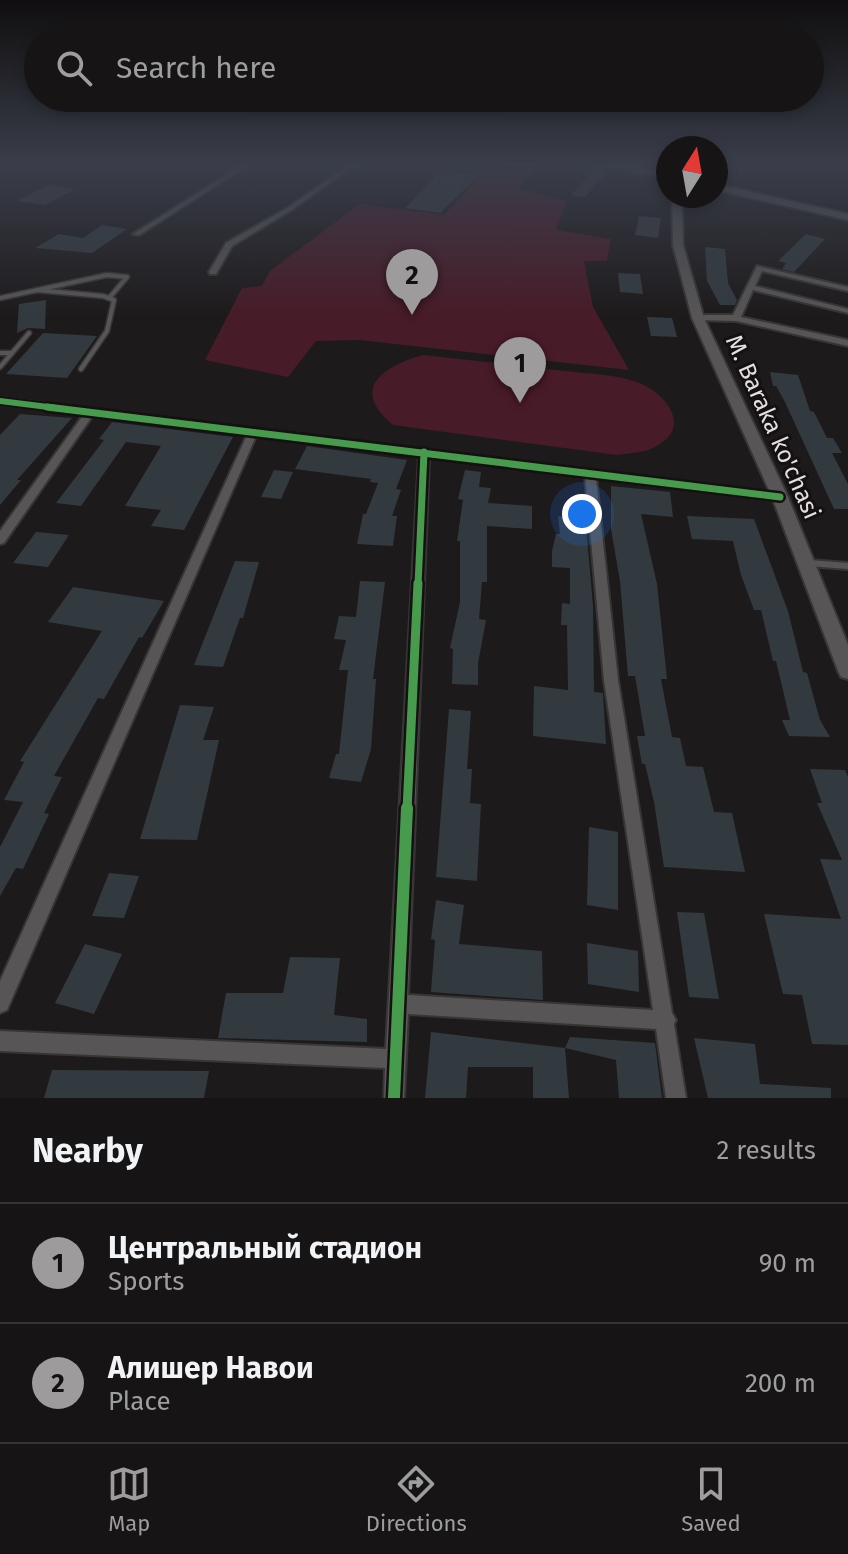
<!DOCTYPE html>
<html lang="en">
<head>
<meta charset="utf-8">
<style>
	body { margin:0; font-family:"Fira Sans",sans-serif; background:#232122; color:#f1f3f6 }
	.compass { position:absolute; left:656px; top:136px; width:72px; height:72px; border-radius:50%; background:#161414; box-shadow:0 4px 12px #0003; rotate:11deg }
	.you { position:absolute; left:582px; top:514px; width:28px; height:28px; margin:-20px; border:6px solid #fff; border-radius:50%; background:#1a73e8; box-shadow:0 0 0 12px #1a73e833 }
	.badge { display:grid; place-items:center; width:52px; height:52px; border-radius:50%; background:#9e9b9c; color:#111; font-size:26px; font-weight:700 }
	.pin { position:absolute; translate:-50% -66px; filter:drop-shadow(0 2px 4px #0008) }
	.pin::after { content:''; position:absolute; top:42px; width:28px; height:24px; background:inherit; clip-path:polygon(0 0,100% 0,50% 100%) }
	.list { margin:0; padding:0; list-style:none }
	h2 { display:flex; justify-content:space-between; align-items:center; height:104px; margin:0; padding:0 32px; font-size:34px }
	h2 small { font-size:26px; font-weight:400; color:#9e9ea0 }
	.list li { display:grid; grid-template-columns:52px 1fr auto; gap:24px; align-items:center; box-sizing:border-box; height:120px; padding:0 32px; border-top:2px solid #353334 }
	.list b { display:block; font-size:30px; white-space:nowrap }
	.list p { margin:0; font-size:26px; white-space:nowrap; color:#9e9ea0 }
	.list em { font-size:26px; font-style:normal; color:#9e9ea0 }
	.icon { flex:none; width:44px; height:44px; fill:none; stroke:currentColor; stroke-width:2; stroke-linecap:round; stroke-linejoin:round }
	.map { position:relative; flex:none; width:848px; height:1098px; overflow:hidden }
	.search { position:absolute; background:#161414; box-shadow:0 4px 12px #0003; left:24px; right:24px; top:24px; height:88px; display:flex; align-items:center; gap:20px; box-sizing:border-box; padding:0 28px; border-radius:44px; color:#9e9ea0; font-size:30px }
	.sheet { height:344px; background:#161414 }
	nav { display:flex; justify-content:space-around; align-items:center; box-sizing:border-box; height:112px; border-top:2px solid #353334; background:#161414; font-size:22px; color:#9e9ea0 }
	nav a { display:grid; justify-items:center; gap:4px }
	nav .on { color:#9e9b9c }
	.map>svg:first-child { display:block }
	.green { fill:#481b28 }
	.building { fill:#333a3f }
	.lines { fill:none; stroke-linecap:round; stroke-linejoin:round }
	.lane-far1-casing { stroke:#373535; stroke-width:7 }
	.lane-casing { stroke:#373535; stroke-width:10 }
	.street-casing { stroke:#373535; stroke-width:4 }
	.secondary-casing { stroke:#373535; stroke-width:4 }
	.lane-far1 { stroke:#575555; stroke-width:4 }
	.lane { stroke:#575555; stroke-width:6 }
	.street { fill:#575555; fill-rule:evenodd }
	.secondary { fill:#575555; fill-rule:evenodd }
	.cycleway-far3-casing { stroke:#151011; stroke-width:10 }
	.cycleway-far2-casing { stroke:#151011; stroke-width:12 }
	.cycleway-far1-casing { stroke:#151011; stroke-width:14 }
	.cycleway-casing { stroke:#151011; stroke-width:17 }
	.cycleway-far3 { stroke:#469c4c; stroke-width:6 }
	.cycleway-far2 { stroke:#469c4c; stroke-width:7 }
	.cycleway-far1 { stroke:#469c4c; stroke-width:9 }
	.cycleway { stroke:#469c4c; stroke-width:12 }
	.labels { text-anchor:middle; stroke-width:6; stroke-linejoin:round; paint-order:stroke }
	.street-label { font-size:24px; fill:#e3e0e1; stroke:#151011 }
</style>
</head>
<body>
<div class="map">
<svg width="848" height="1098" viewBox="0 0 848 1098">
	<rect width="100%" height="100%" fill="#1d1a1b"/>
	<path class="green" d="M492,164H540L517,189L567,201L556,230L611,239L607,261H584L593,307L629,370L359,340L316,341L288,377L205,360L242,288L262,286L270,271L360,204L444,215Z
		M423,355C470,360 518,366 565,371C590,374 620,374 644,385C668,397 690,427 658,445C646,453 631,453 617,455L393,425C349,389 383,366 423,355Z"/>
	<path class="building" d="M599,165L607,172L585,197L571,195Z
		M441,171L479,175L440,213L405,208Z
		M48,185L75,189L45,205L17,201Z
		M639,216L661,218L658,238L635,235Z
		M102,225L127,229L92,253L35,248L59,234L83,238Z
		M806,234L825,239L794,272L782,269L786,263L778,261Z
		M705,247L725,249L728,283L737,300L735,305H720L707,281Z
		M618,273L640,274L643,294L620,292Z
		M46,300L45,329L28,328L17,333L19,304Z
		M647,317L672,318L677,337L651,336Z
		M43,333L97,336L67,378L6,374Z
		M770,372L798,375L810,411L814,412L827,438H833L842,453H832L848,484V509H834L785,402L776,386H773Z
		M20,414L72,418L17,480H21L0,505V435Z
		M112,422L233,437L184,530L151,526L161,510L125,506L161,446L126,442L81,506L56,503L104,440L99,439Z
		M307,446L407,460L396,489L401,490L392,516H397L393,546L357,544L363,514H366L378,483L370,482L371,479L295,469Z
		M274,470L293,472L281,499L261,497Z
		M465,470L481,472L479,487L491,488L488,503L532,506V529L487,526V582H482L479,619L486,620L478,663V685L452,684L453,649L450,648L460,602V541H457L463,500L458,499Z
		M611,486L670,492L673,517L641,514L657,584L667,679H661L672,737L680,738L686,766L703,767L714,812L732,813L745,872L664,867L654,802L645,764H642L637,736H645L635,676H628L620,581L611,529Z
		M569,501L584,502L593,606L594,692L603,693L606,744L533,736L534,686L568,690L567,625H561L562,603L570,604V568L552,567V551L556,534H560L558,516L571,518Z
		M687,516L754,519L788,611L803,672L807,673L820,720L830,737L789,736L782,720H790L776,661H773L761,610H754L741,575L733,541L692,539Z
		M36,532L69,535L48,567L13,563Z
		M235,561L259,562L243,618H240L223,667L194,665Z
		M360,581L385,582L373,679H376L371,749L361,782L329,778L336,754H339L348,670H339L346,640L334,639L339,616L356,617Z
		M73,587L164,601L142,638L139,637L104,699L98,698L54,776L62,777L44,813L49,814L23,869L16,868L0,896V847L23,802L4,800L24,762L20,761L102,631L48,622Z
		M180,705L214,707L203,740H219L197,840L140,839Z
		M449,709L471,711L467,769H472L470,803L481,804L477,881L436,877Z
		M810,769L845,770L848,777V1045L812,1044L802,995L783,994L764,914L841,919L820,859L842,860L817,803H822Z
		M589,827L618,832V910L587,905Z
		M109,873L139,876L124,918L92,916Z
		M436,900L464,905L459,944L542,951L543,1000L431,992L435,940L431,939Z
		M677,912L704,913L719,999L689,997Z
		M587,943L638,951L639,992L588,984Z
		M85,944L122,954L94,1014L55,1003Z
		M290,957L340,958L334,1015L367,1019V1042L218,1038L226,993H283Z
		M431,1032L565,1048L569,1098H533V1067H468L466,1098H425Z
		M570,1037L655,1043L662,1098H619L616,1060L565,1048Z
		M694,1038L755,1044L760,1084L831,1088V1098H708Z
		M52,1070L209,1071L204,1098H44Z"/>
	<g class="lines">
		<defs>
			<path id="lane-far1" d="M36,290L103,296L114,300L107,331L81,369
				M0,298L107,275L127,277L110,297
				M0,353H12L0,367
				M12,353L29,333"/>
			<path id="lane" d="M809,563L848,566"/>
			<path id="street" d="M244,164H250L139,235L133,234Z
				M350,164H356L293,209L232,246L216,274H210L209,272L226,243L289,207Z
				M757,266L848,287V291L762,271L755,286L848,309V313L753,290L741,317L848,340V346L736,321L695,320L694,318L698,315H733Z
				M0,398L784,494L786,497L780,501L596,478L618,680L672,1013L676,1020L674,1024L686,1098H666L656,1029L408,1014L404,1098H384L385,1068L0,1051V1031L386,1049L419,456L256,436L7,1010L0,1013V981L247,435L93,415L4,543L0,544V531L84,414L0,404ZM429,457L585,476L604,680L653,1010L408,995Z"/>
			<path id="secondary" d="M602,164H618L668,173V179Z
				M716,184L848,214V220L716,190Z
				M672,196H682L683,245L704,318L788,497L848,645V679L841,677L838,671L772,497L692,318L673,245Z"/>
		</defs>
		<use href="#lane-far1" class="lane-far1-casing"/>
		<use href="#lane" class="lane-casing"/>
		<use href="#street" class="street-casing"/>
		<use href="#secondary" class="secondary-casing"/>
		<use href="#lane-far1" class="lane-far1"/>
		<use href="#lane" class="lane"/>
		<use href="#street" class="street"/>
		<use href="#secondary" class="secondary"/>
		<defs>
			<path id="cycleway-far3" d="M0,401L64,409"/>
			<path id="cycleway-far2" d="M47,407L780,497
				M418,585L424,452"/>
			<path id="cycleway-far1" d="M407,810L418,583"/>
			<path id="cycleway" d="M394,1098L407,808"/>
		</defs>
		<use href="#cycleway-far3" class="cycleway-far3-casing"/>
		<use href="#cycleway-far2" class="cycleway-far2-casing"/>
		<use href="#cycleway-far1" class="cycleway-far1-casing"/>
		<use href="#cycleway" class="cycleway-casing"/>
		<use href="#cycleway-far3" class="cycleway-far3"/>
		<use href="#cycleway-far2" class="cycleway-far2"/>
		<use href="#cycleway-far1" class="cycleway-far1"/>
		<use href="#cycleway" class="cycleway"/>
	</g>
	<linearGradient id="sky" x2="0" y2="1"><stop stop-color="#100e0f"/><stop offset="0.52" stop-color="#3a3e4a"/><stop offset="1" stop-color="#3a3e4a" stop-opacity="0"/></linearGradient>
	<rect width="848" height="317" fill="url(#sky)"/>
	<g class="labels">
		<g class="street-label">
			<text transform="translate(773 427) rotate(66)" y="8">M. Baraka ko'chasi</text>
		</g>
	</g>
</svg>
<svg class="compass" viewBox="-18 -18 36 36"><path d="M0-13l5 13h-10z" fill="#e53935"/><path d="M0 13l5-13h-10z" fill="#9e9ea0"/></svg>
<div class="you"></div>
<div class="pin badge" style="left:520px;top:403px">1</div>
<div class="pin badge" style="left:412px;top:315px">2</div>
<div class="search"><svg class="icon" aria-label="search" viewBox="0 0 24 24"><circle cx="10" cy="10" r="6"/><path d="M15 15l6 6"/></svg>Search here</div>
</div>
<section class="sheet">
<h2>Nearby<small>2 results</small></h2>
<ul class="list">
<li><span class="badge">1</span><div><b>Центральный стадион</b><p>Sports</p></div><em>90 m</em></li>
<li><span class="badge">2</span><div><b>Алишер Навои</b><p>Place</p></div><em>200 m</em></li>
</ul>
</section>
<nav>
<a class="on"><svg class="icon" aria-label="map" viewBox="0 0 24 24"><path d="M3 6l6-2 6 2 6-2v14l-6 2-6-2-6 2zM9 4v14M15 6v14"/></svg>Map</a>
<a><svg class="icon" aria-label="directions" viewBox="0 0 24 24"><path d="M12 3l9 9-9 9-9-9zM9 14v-3h6M13 9l2 2-2 2"/></svg>Directions</a>
<a><svg class="icon" aria-label="saved" viewBox="0 0 24 24"><path d="M7 4h10v16l-5-4-5 4z"/></svg>Saved</a>
</nav>
</body>
</html>
